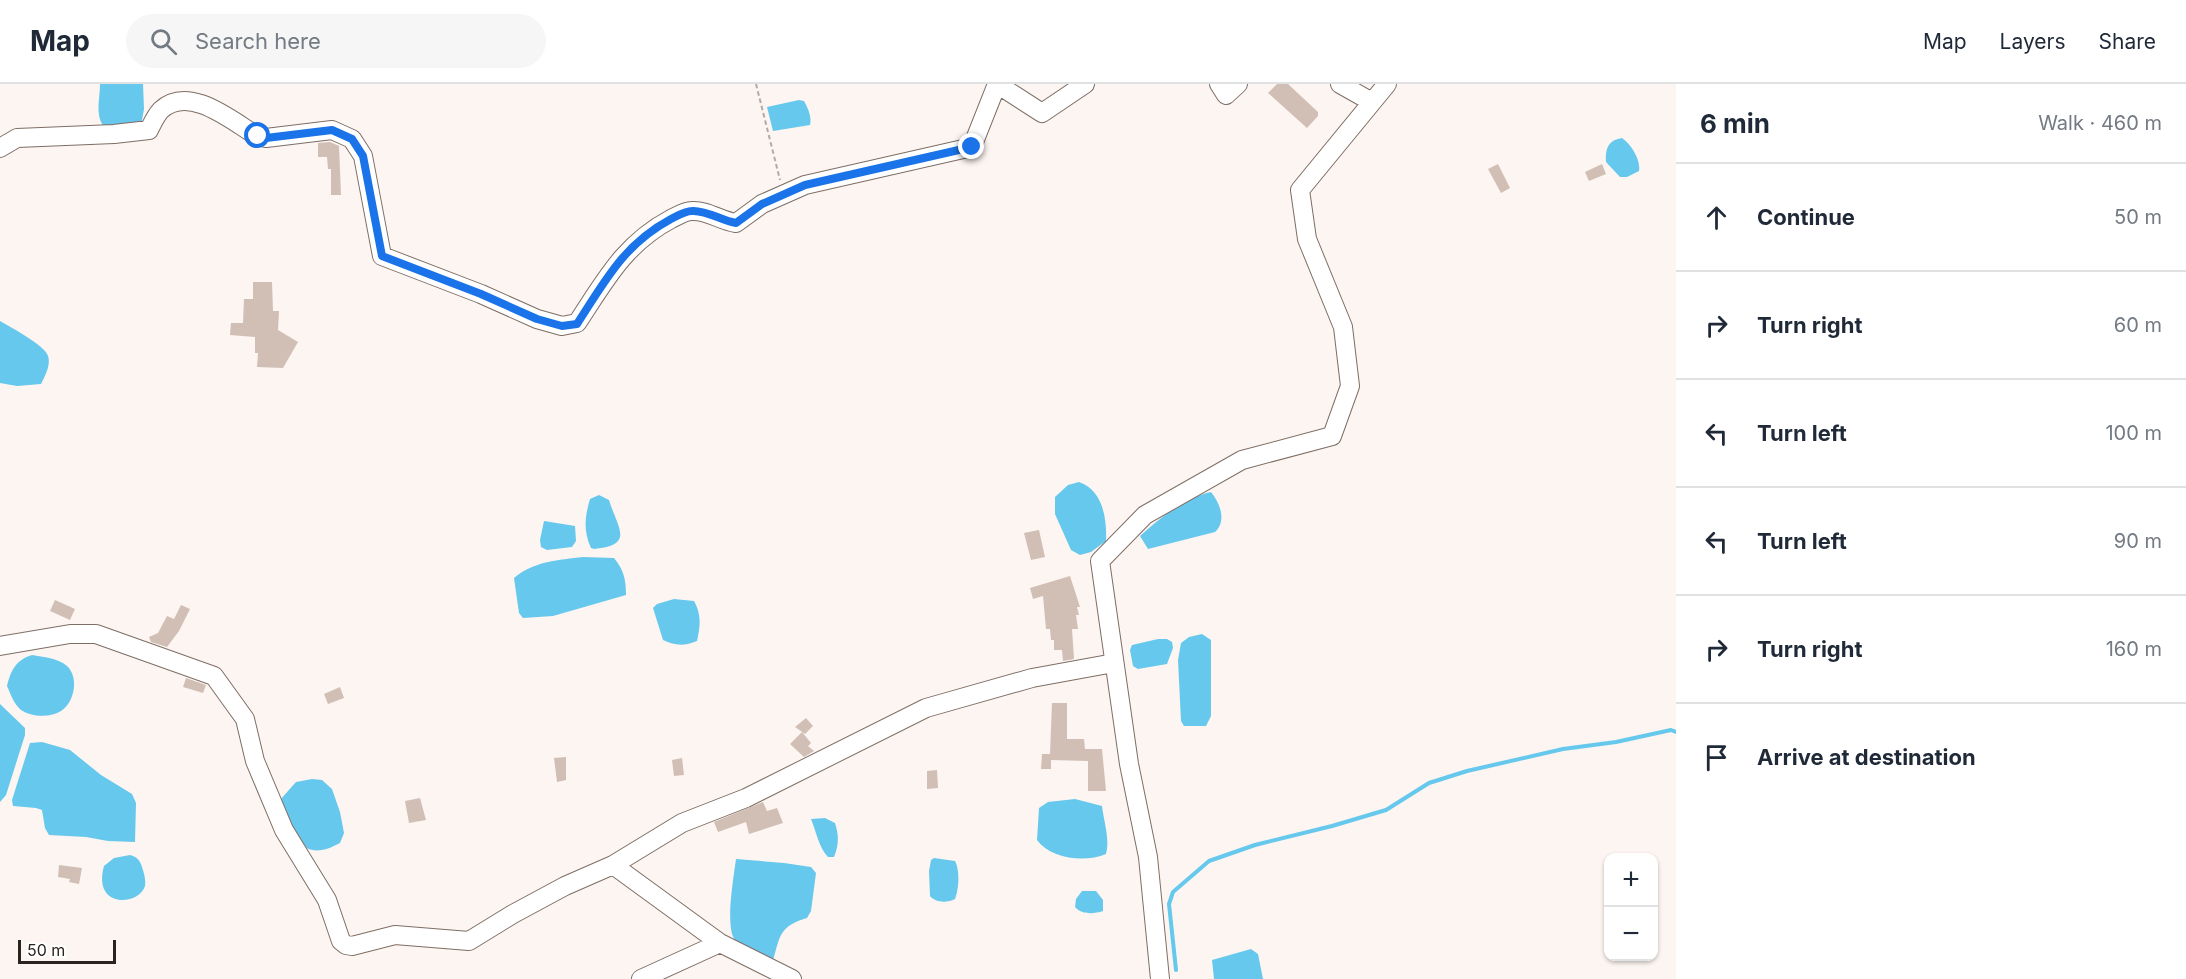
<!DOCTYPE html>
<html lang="en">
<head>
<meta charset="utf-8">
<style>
	body { margin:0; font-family:Inter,sans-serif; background:#f6f6f7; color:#1f2937 }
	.controls { position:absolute; right:18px; bottom:18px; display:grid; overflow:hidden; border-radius:12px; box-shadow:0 2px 4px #0004 }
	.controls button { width:54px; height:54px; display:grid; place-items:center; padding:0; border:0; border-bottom:2px solid #e0e1e3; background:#fff; color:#1f2937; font:30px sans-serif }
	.scale { position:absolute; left:18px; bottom:15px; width:98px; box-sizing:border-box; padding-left:6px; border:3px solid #2a2420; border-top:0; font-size:16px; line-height:21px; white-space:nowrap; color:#2a2420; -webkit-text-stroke:4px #fff; paint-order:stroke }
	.stop { position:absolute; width:18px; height:18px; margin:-14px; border:4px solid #1a73e8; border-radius:50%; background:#fff }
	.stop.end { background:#1a73e8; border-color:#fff; box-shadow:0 2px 6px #0008 }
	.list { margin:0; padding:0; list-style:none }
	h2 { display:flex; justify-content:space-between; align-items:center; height:78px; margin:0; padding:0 24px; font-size:26px }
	h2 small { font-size:20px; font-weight:400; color:#747a83 }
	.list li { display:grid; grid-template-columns:39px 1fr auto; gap:18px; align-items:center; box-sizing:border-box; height:108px; padding:0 24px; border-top:2px solid #e0e1e3 }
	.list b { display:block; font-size:22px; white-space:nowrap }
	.list em { font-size:20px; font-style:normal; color:#747a83 }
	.icon { flex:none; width:33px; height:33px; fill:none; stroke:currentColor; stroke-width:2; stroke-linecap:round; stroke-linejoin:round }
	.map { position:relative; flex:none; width:1676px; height:895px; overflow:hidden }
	header { display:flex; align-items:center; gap:36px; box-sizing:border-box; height:84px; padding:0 30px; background:#fff; border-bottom:2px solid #e0e1e3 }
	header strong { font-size:28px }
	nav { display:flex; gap:33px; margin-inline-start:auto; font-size:21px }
	.search { width:420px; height:54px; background:#f6f6f7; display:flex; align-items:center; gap:15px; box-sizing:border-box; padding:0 21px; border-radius:33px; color:#747a83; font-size:22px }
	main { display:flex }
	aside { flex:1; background:#fff }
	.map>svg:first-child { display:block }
	.water { fill:#66c8ec }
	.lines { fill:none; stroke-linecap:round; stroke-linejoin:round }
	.stream { stroke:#66c8ec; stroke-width:4 }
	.building { fill:#d1bfb5 }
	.minor-casing { stroke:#7e6e65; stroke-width:20 }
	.path { stroke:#b1aba7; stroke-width:2; stroke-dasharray:4.5 3; stroke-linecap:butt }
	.minor { stroke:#fff; stroke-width:18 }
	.route { stroke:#1a73e8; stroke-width:8 }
</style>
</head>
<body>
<header>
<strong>Map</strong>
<div class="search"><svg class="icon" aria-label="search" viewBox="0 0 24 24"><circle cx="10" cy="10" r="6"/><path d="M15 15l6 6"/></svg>Search here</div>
<nav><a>Map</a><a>Layers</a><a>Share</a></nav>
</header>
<main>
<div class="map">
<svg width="1676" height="895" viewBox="0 0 1676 895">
	<rect width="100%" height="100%" fill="#fcf5f1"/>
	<path class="water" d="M100,0H143L144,25L141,42L106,45C94,33 100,16 100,0Z
		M799,16L804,17C808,24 812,33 810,41L773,47L767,23Z
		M1622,54C1631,60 1641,76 1639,87L1627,93H1620L1606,78C1605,65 1608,56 1622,54Z
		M0,237C10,243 45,261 48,272C51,281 45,292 41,300L17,302L0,299Z
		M1079,398C1103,406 1107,435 1106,457L1091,468L1080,471L1071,466L1055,430V413L1068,401Z
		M1211,408C1220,419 1227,437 1215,448L1148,465L1140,452C1160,434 1184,414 1211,408Z
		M599,411L609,416C618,445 635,461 594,465L591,464C583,447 585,432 590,415Z
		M544,437L575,442L576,457L572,463L547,466L541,463L540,456Z
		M583,473L614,474C624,486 626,496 626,511L553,532L523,534L519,529L514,494C534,477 559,476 583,473Z
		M674,515L694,517C702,531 700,543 697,557C685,562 675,562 663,556L653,524L657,520Z
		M1202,550L1211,556V632L1206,642H1184L1181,637L1178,576L1181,559L1189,553Z
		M1158,555H1167L1172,558L1173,564L1167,580L1138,585L1133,582L1130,566L1132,561Z
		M32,571C43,573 58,574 67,582C79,593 75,618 61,627C51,634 31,633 21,626C14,620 11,611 7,602C11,586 16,576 32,571Z
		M0,620L25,644V651L6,711L0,718Z
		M42,658L70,666L101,691L132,710L136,719L135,758L108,757L86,753L49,751L45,744L42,726L36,724L13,722L12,716L30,659Z
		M312,695L322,696L332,705L340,728L344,749L340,759C298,782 293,747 280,716L296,698Z
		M1075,715L1102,722C1104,739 1110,754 1106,770C1085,779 1051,775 1037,756L1039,724L1048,718Z
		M825,734L835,739C839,751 839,761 834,773H828C819,764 816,747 811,735Z
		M130,771C137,773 140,776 142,783C144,789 146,796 145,802C139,822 92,825 104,782L114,774Z
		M934,774L955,777C960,786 959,805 955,815C947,819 936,819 930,812L929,787L931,776Z
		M736,775L784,779L811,783L816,789L811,827L807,834C780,842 780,851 773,877C762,871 746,866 736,857C724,847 734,791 736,775Z
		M1082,807H1096L1103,816V827C1094,830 1082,831 1075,823L1076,815Z
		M1251,865L1258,870L1263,895H1214L1212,876Z"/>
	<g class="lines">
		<path class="stream" d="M1176,886L1169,820L1173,808L1209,777L1255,761L1332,742L1386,726L1429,699L1467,687L1563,665L1616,658L1671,646L1676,648"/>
	</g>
	<path class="building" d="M1277,0H1288L1318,28V32L1307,44L1268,9Z
		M330,58L339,62L341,111H331V85H328L327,73H318V59Z
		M1498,80L1510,104L1501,109L1488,85Z
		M1602,80L1606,90L1589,97L1585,88Z
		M253,198H272L273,227H279L278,246L298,258L283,284L257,283L258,269H255V253L230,251L231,239H243L244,215H253Z
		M1039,446L1045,473L1031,476L1024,449Z
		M1070,492L1080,523H1077L1079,531H1076L1078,545H1072L1074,575L1063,577L1062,566H1054V556H1051L1050,545H1046L1043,512L1033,515L1030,504Z
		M55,516L75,525L70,536L50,527Z
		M181,521L190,525L179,547L167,563L151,558L149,553L158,549L167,532L174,535Z
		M186,594L206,601L203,609L183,603Z
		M340,603L344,614L328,620L324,610Z
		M1052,619H1067V655H1084L1085,665H1102L1106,707H1088V677L1051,676V685H1041L1042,670H1050Z
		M806,634L813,642L805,650L795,643Z
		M802,648L811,659L808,662L814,667L804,673L790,660Z
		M566,673V696L557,698L554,674Z
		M682,674L684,691L674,692L672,676Z
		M937,686L938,704L927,705V687Z
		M420,714L426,736L409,739L405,717Z
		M763,718L767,727L777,724L783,739L749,750L746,738L718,748L714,738Z
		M59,781L82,784L79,800L69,798L70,795L58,793Z"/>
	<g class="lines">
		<defs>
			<path id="minor" d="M997,0L1042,29L1085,0
				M1219,0L1226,11L1238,0
				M1340,0L1372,18
				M0,64L17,54L114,50L149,46C152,40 156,31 161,26C189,0 232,37 257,52L266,54L332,46L352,55L363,72L382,172L481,210L537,235L562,242L577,239C605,197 624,160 671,135C677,132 685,127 692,127C707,126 721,137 736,139L762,120L805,101L972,63L997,0
				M0,562L70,550H96L214,592L245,635L255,677L284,746L327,816L341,857L346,861L352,862L395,851L469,857L513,830L565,802L613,781L720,859
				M613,781L682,739L746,714L926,624L1032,594L1114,579
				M641,895L720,859L792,895
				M1160,895L1148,773L1129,680L1100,477L1145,431L1242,376L1332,352L1350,302L1343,243L1307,155L1300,106L1387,0"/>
		</defs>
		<use href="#minor" class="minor-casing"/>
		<path class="path" d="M756,0L780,96"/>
		<use href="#minor" class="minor"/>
	</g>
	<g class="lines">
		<path class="route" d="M258,52L266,54L332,46L352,55L363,72L382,172L481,210L537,235L562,242L577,240C605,197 624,160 671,135C677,132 685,127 692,127C707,126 722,137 736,139L762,120L805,101L972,63"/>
	</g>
</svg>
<div class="controls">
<button>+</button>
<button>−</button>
</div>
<div class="scale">50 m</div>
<div class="stop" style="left:258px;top:52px"></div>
<div class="stop end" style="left:972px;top:63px"></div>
</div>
<aside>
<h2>6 min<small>Walk · 460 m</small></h2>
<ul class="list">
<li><svg class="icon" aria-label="ahead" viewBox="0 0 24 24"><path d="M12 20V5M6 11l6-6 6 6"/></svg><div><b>Continue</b></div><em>50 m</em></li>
<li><svg class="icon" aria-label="right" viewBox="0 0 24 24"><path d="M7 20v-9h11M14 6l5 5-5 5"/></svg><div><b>Turn right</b></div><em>60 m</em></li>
<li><svg class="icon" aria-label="left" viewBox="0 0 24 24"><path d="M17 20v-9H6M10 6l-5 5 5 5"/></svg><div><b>Turn left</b></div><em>100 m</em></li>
<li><svg class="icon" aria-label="left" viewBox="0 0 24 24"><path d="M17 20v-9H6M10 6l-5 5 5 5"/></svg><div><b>Turn left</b></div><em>90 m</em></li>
<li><svg class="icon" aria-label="right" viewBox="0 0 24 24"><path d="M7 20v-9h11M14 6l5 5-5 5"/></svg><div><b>Turn right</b></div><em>160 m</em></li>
<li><svg class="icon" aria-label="arrive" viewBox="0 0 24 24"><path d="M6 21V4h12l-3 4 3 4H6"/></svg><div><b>Arrive at destination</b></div></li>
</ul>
</aside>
</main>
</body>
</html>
